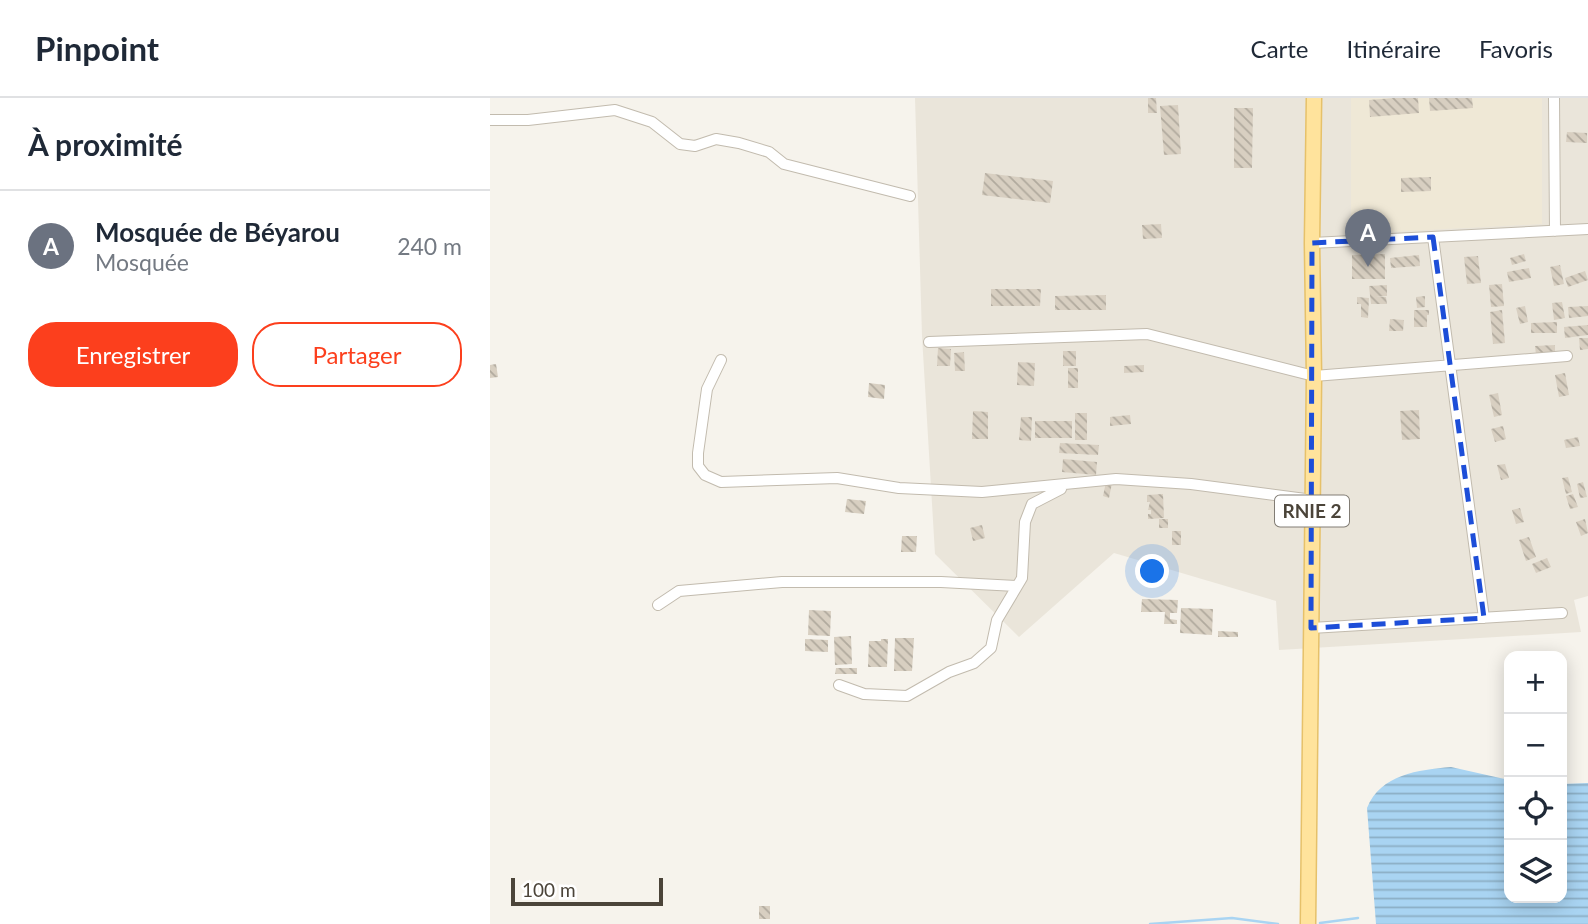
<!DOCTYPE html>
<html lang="fr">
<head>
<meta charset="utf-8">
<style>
	body { margin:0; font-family:Lato,sans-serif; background:#f2f2f3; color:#1f2937 }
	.controls { position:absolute; right:21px; bottom:21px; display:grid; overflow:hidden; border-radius:14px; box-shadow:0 4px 18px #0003 }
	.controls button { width:63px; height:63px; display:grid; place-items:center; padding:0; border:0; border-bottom:2px solid #e0e1e3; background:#fff; color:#1f2937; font:35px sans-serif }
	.scale { position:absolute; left:21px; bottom:18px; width:152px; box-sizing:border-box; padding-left:7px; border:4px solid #4b4439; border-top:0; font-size:19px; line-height:24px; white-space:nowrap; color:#4b4439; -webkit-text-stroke:5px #fff; paint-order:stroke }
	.you { position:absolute; left:663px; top:474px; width:24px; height:24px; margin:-18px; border:5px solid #fff; border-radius:50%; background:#1a73e8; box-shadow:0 0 0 10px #1a73e833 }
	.badge { display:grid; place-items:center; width:46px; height:46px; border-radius:50%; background:#fc3f1d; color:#fff; font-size:23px; font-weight:700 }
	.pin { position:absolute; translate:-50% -58px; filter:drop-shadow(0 2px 4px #0008) }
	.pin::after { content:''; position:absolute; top:37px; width:24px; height:21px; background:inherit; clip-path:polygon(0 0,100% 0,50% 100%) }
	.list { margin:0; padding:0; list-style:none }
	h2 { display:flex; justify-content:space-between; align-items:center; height:91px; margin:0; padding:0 28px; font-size:30px }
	h2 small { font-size:23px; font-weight:400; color:#747a83 }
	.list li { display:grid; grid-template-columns:46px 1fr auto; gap:21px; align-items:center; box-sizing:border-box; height:112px; padding:0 28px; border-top:2px solid #e0e1e3 }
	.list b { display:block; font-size:26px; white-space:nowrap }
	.list p { margin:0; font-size:23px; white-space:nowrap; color:#747a83 }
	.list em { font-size:23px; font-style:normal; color:#747a83 }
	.actions { display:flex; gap:14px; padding:21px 28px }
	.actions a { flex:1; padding:16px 0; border:2px solid #fc3f1d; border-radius:28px; text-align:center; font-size:24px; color:#fc3f1d }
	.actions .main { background:#fc3f1d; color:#fff }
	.icon { flex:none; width:38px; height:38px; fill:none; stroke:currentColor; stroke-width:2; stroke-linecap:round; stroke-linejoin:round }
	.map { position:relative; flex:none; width:1098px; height:826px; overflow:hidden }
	header { display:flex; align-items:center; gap:42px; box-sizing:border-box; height:98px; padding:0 35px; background:#fff; border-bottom:2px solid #e0e1e3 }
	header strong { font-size:33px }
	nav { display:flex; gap:38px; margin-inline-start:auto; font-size:24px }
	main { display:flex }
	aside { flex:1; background:#fff }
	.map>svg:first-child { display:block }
	.residential { fill:#eae5da }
	.education { fill:#efe8d6 }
	.water { fill:url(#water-rules) }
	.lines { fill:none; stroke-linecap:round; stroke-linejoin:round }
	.stream { stroke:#a9d4f2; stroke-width:2.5 }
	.building { fill:url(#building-back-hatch) }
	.street-casing { stroke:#c2bbae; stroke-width:12 }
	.primary-casing { stroke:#e6c16a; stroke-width:17 }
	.street { stroke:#fff; stroke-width:10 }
	.primary { stroke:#ffe39c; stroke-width:14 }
	.marked { fill:none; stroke:#1d4ed8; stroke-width:5; stroke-dasharray:14 9; stroke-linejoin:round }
	.labels { text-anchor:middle; stroke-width:5; stroke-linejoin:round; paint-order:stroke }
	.shield { fill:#fff; stroke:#817c74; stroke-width:2 }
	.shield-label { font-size:19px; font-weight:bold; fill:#4b4439 }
</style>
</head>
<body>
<header>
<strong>Pinpoint</strong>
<nav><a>Carte</a><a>Itinéraire</a><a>Favoris</a></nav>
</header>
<main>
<aside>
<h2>À proximité<small></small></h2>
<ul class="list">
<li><span class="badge" style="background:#6b7280">A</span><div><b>Mosquée de Béyarou</b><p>Mosquée</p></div><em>240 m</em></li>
</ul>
<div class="actions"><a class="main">Enregistrer</a><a>Partager</a></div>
</aside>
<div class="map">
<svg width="1098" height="826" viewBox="0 0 1098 826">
	<defs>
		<pattern id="water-rules" width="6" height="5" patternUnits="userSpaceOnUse" patternTransform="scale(1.75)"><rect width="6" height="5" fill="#a9d4f2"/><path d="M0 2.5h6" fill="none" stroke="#8caec5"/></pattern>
		<pattern id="building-back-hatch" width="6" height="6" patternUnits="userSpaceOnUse" patternTransform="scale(1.75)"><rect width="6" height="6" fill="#d8cfc1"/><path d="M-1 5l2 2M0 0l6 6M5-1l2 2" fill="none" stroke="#b1aa9e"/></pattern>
	</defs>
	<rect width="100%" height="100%" fill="#f6f3ec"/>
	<path class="residential" d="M425,0H1098V498L1084,502L1091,534L789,552L786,503L624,455L529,539L445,456L432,238Z"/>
	<path class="education" d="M861,0H1052V126L861,136Z"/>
	<path class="water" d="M961,669L1019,682V800H1072V686L1098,685V826H886L877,710C891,676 928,672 961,669Z"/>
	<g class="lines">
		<path class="stream" d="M830,825L868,820
			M660,826L742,820L788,826"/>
	</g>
	<path class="building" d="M658,0H666L667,15H658Z
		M904,0H928L929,15L880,19L879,2Z
		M939,0H982L983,10L940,13Z
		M688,7L691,56L674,57L670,8Z
		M744,10H763L762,70H744Z
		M1077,34L1097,35V45L1076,44Z
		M495,75L563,83L560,105L492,97Z
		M941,79V93L911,94V80Z
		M671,126L672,140L653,141L652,127Z
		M895,156V181H862V157Z
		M1034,156L1036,163L1022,167L1020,160Z
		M929,157L930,168L901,170L900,160Z
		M988,158L991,185L977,186L974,159Z
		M1070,167L1074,186L1064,188L1060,169Z
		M1039,170L1041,180L1019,184L1017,174Z
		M1095,173L1098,182L1078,189L1075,180Z
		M1012,186L1014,208L1001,209L999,187Z
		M897,187V198H886L896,199L897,206H881L879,188Z
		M501,191H551L550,208H501Z
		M616,197V212H565V198Z
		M935,198V209L927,210L926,199Z
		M867,199L879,200L878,220L871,219V206H867Z
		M1072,204L1075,220L1064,222L1062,205Z
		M1035,208L1038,224L1030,226L1026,210Z
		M1098,208V218L1079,220L1078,209Z
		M924,212H939V217H937V229H924Z
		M1012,212L1015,245L1003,246L1000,214Z
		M900,221L914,222L913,233H899Z
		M1067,224V235H1041V225Z
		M1098,227V237L1075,240L1074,229Z
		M1089,240H1098V251L1090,252Z
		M1065,247V256L1046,257L1045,248Z
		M448,250L461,251L460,268H447Z
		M573,253H586V268H573Z
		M474,254L475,273H465L464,255Z
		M528,264L545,265L544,288L527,287Z
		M6,266L8,279L0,280V267Z
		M654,267V274L634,275V268Z
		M578,270H588V290H578Z
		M1075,275L1079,297L1069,299L1065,277Z
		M379,285L395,287L394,301L378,299Z
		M1008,295L1012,317L1004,319L999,297Z
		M929,312L930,341L912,342L910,313Z
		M483,313L498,314V341H482Z
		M585,315H597V342H585Z
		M640,317L641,326L620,328V319Z
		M531,319H542L541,343L529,342Z
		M545,323H582V340H545Z
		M1013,328L1016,341L1005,344L1001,331Z
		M1088,339L1090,348L1076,350L1074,342Z
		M570,345L609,347L608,357L569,355Z
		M573,361L607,364L606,377L572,374Z
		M1015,366L1019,380L1011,382L1007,367Z
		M1078,379L1082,394L1076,396L1072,380Z
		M616,384L622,385L619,400L613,398Z
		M1093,384L1097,399L1090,400L1087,386Z
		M673,396L674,420L658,421V416H661V412H658L660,404H657V397Z
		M1083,396L1088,409L1080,411L1076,398Z
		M357,401L376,403L374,416L355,414Z
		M1030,410L1034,424L1026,426L1022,412Z
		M669,421H678V430H669Z
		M1095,421L1098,435L1091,438L1086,424Z
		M492,427L495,440L483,443L480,430Z
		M682,433H691V447H682Z
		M412,438H427L426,454H411Z
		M1039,439L1046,459L1036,463L1029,442Z
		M1057,460L1061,469L1046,475L1042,466Z
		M652,501L688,502L687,515H680V521L687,522V526H674L675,514H651Z
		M691,510L723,511L722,537L690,535Z
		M319,512L341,513L340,538L318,537Z
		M728,533L748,534V539H728Z
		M361,538L362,566L345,567L344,539Z
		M405,540H424L422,573H404Z
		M315,541L338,542V554L315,553Z
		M391,541H398L397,569H378L379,543H391Z
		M346,570H367V576H345Z
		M269,808H280V821H269Z"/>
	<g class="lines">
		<defs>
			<path id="street" d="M1064,0L1065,133
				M0,22H38L125,12L162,24L190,46L205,48L226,41L249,45L279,54L294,66L420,98
				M943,139L994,520
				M822,145L1098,131
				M439,244L657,236L824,278L1077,258
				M231,262L217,291L208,355V368L215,377L231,384L347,380L409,390L492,394L626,381L701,386L823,402
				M168,507L189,493L292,484H451L526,488
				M821,530L1072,515
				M349,587L374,596L417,598L459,574L484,565L501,550L507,522L532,480L535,424L542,406L571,391"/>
			<path id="primary" d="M818,826L824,278L822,145L824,0"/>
		</defs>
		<use href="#street" class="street-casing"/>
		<use href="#primary" class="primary-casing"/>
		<use href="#street" class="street"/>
		<use href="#primary" class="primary"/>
	</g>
	<path class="marked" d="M943,139L994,520L821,530L822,145Z"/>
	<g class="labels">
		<rect class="shield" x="785" y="397.5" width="74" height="31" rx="5"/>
		<g class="shield-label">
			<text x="822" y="420">RNIE 2</text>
		</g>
	</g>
</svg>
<div class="controls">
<button>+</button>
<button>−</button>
<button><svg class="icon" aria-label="locate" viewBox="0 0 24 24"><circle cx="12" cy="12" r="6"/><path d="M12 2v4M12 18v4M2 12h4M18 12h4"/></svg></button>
<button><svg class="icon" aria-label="layers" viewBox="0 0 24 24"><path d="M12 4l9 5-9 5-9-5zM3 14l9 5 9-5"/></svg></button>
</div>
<div class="scale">100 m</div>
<div class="you"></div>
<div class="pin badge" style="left:878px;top:169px;background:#6b7280">A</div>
</div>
</main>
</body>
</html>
